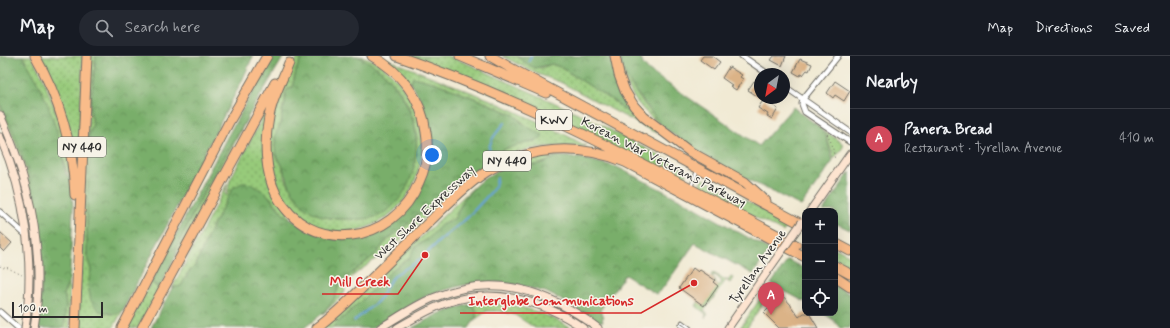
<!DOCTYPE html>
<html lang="en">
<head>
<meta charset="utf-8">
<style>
	body { margin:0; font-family:Mynerve,sans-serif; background:#242831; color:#f1f3f6 }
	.controls { position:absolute; right:12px; bottom:12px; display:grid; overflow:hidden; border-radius:8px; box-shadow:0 4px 16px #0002 }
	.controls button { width:36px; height:36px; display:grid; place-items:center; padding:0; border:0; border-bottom:1px solid #363941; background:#171b24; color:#f1f3f6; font:20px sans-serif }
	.compass { position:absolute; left:754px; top:12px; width:36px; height:36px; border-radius:50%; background:#171b24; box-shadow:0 4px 16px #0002; rotate:212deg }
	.scale { position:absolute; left:12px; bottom:10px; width:91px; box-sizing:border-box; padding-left:4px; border:2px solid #2b2b2b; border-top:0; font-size:11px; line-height:14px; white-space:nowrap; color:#2b2b2b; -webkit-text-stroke:3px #f7f3e8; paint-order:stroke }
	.you { position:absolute; left:432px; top:99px; width:14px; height:14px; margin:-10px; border:3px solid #fff; border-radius:50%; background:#1a73e8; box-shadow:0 0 0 6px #1a73e833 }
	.badge { display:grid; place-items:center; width:26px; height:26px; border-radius:50%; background:#d1495b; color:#fff; font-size:13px; font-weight:700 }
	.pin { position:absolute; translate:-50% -33px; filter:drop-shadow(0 1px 2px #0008) }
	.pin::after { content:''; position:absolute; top:21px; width:14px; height:12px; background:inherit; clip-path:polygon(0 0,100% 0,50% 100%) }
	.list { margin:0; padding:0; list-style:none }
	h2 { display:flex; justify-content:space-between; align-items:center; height:52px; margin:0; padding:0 16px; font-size:17px }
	h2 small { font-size:13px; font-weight:400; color:#9ea1a6 }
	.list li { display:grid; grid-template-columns:26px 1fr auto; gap:12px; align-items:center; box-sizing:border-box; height:60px; padding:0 16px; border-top:1px solid #363941 }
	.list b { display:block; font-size:15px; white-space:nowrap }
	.list p { margin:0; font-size:13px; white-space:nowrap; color:#9ea1a6 }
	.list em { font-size:13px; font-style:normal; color:#9ea1a6 }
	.icon { flex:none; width:22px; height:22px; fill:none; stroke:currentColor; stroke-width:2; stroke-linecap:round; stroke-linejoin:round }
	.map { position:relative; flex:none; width:850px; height:272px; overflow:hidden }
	header { display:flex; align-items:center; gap:24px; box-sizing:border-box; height:56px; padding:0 20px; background:#171b24; border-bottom:1px solid #363941 }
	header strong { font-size:19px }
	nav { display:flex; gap:22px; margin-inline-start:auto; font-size:14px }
	.search { width:280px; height:36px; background:#242831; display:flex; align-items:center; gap:10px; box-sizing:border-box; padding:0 14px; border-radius:22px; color:#9ea1a6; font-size:15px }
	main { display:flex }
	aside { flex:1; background:#171b24 }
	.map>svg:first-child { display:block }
	.grass { fill:url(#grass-dots); stroke:#617a52 }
	.forest { fill:url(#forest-crowns); stroke:#526c4a }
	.park { fill:url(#park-tufts); stroke:#617a52 }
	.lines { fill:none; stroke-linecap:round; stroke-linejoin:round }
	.stream { stroke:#66a2d6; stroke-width:2 }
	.building { fill:#dbb387 }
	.lane-casing { stroke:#706e66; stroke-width:4.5 }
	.street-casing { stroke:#706e66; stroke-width:7 }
	.secondary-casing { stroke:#706e66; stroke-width:9 }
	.highway-casing { stroke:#706e66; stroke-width:11 }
	.path { stroke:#706e66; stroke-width:1; stroke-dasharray:1 3; stroke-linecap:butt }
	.lane { stroke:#fff; stroke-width:2.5 }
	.street { stroke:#fff; stroke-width:5 }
	.secondary { stroke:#fde4d0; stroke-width:7 }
	.highway { stroke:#f9bc8a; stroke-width:9 }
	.secondary-bridge-casing { stroke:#706e66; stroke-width:9; stroke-linecap:butt }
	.secondary-bridge { stroke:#fde4d0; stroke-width:7 }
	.labels { text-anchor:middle; stroke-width:3; stroke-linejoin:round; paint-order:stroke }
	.shield { fill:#f7f3e8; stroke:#686764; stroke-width:1 }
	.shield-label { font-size:12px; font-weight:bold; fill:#2b2b2b }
	.street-label { font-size:13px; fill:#2b2b2b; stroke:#f7f3e8 }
	.leader { fill:none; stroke:#d62828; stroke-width:1.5 }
	.callout-dot { fill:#d62828; stroke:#f7f3e8; stroke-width:1.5 }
	.callout-label { font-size:14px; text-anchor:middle; font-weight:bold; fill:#d62828; stroke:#f7f3e8; stroke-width:3; stroke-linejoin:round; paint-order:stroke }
</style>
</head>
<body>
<header>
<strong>Map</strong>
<div class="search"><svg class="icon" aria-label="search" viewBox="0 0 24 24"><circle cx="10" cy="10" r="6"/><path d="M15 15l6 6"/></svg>Search here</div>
<nav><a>Map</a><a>Directions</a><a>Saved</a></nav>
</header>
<main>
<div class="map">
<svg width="850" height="272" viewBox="0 0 850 272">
	<defs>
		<pattern id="grass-dots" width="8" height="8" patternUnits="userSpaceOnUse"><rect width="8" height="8" fill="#97ca7a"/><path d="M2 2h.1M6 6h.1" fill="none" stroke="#7ba464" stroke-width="1.8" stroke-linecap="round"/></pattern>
		<pattern id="forest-crowns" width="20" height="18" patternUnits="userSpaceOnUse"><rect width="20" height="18" fill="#79ae6a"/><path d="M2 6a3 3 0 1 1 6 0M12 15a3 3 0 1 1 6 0" fill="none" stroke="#638e57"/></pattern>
		<pattern id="park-tufts" width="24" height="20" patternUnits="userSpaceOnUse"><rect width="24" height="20" fill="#97ca7a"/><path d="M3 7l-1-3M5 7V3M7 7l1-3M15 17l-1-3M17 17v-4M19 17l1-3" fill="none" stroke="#7ba464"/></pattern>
	</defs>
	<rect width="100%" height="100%" fill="#f7f3e8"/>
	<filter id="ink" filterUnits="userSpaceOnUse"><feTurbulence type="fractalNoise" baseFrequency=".025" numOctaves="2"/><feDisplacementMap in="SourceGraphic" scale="8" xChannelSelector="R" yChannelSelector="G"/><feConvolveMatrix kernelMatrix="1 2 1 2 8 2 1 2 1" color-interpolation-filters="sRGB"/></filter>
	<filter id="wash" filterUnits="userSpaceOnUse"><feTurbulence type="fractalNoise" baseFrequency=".012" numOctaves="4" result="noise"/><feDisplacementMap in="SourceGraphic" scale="16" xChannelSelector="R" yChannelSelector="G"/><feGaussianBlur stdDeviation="0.9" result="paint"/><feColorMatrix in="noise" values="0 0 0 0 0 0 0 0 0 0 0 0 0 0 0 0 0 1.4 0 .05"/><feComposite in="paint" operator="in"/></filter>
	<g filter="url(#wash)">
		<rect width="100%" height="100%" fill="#f1ead4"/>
		<path class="grass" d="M23,0H31L42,19L64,78L72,127C63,111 62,92 56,74C48,48 37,24 23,0Z
			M38,0H83L78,109H76Z
			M91,0H96L90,52L93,68L89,78V83L90,95L87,148V201L91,214L88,229L90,240L109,258H117L123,254L113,272H78Z
			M299,0H302L297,12L292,31L291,33L288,32L285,38V47L282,54V62L279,73L277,102L282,109L285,121L294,139L325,161L337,163H360L415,107C416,95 418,82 415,70C412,58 406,44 399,34C389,20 371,5 356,0C380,0 402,27 412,46C424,68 425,95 417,119C411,138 398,155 380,165C362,176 339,179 319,171C272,151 264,100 274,55C278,35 288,17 299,0Z
			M410,0H448L466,7L582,59L688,115L683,124Z
			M502,0H517L523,6L541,12L552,8L562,12L615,46L622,53L630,55L628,48L658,77L652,75L560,26L535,17Z
			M619,0H620C625,29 647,51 665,73C635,49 627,37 619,0Z
			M387,3L491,44L560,76L586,90C574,92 559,89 546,91C527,92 509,98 492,107L505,93L515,90L529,72L514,59L489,48L436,27L413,21L411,26L412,29L386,5Z
			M0,48C38,114 47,197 38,272H37L39,184L34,149L23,108L6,64L0,53Z
			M266,54L265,104L291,164L284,159L271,142L253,129L229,139L209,177L196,209L188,217L181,230L172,232L227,128L225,139H227L230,124Z
			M247,63L176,200V194C196,148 221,106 247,63Z
			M557,100L545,106L535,109L506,110L537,101Z
			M702,123L706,124L789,167L783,176L702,133L698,131Z
			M477,128L464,143L454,163L445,166L428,183L419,188L413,195L409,202L392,214L374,233L332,272H322L347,251Z
			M451,133H456L397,187L342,228L345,234L344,238L322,259L335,242L338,231L341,226L376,198L386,185L412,165C413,162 446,136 451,133Z
			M835,192L850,200V211L835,203Z
			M713,217L728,225L731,221L733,222L730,227L726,224L704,255L708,258L705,262L706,258L696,250L698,246L704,250L715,224L711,220L715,223L717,229L721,228V223H719L717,220L711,219Z
			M69,226L70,272H64L66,249L64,236Z
			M151,226L159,233L138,272H127Z
			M767,233L770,236L747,272H740Z
			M487,247C518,248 544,256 571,272H535L515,259L499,255H487L476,263V255L475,252L467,249Z"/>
		<path class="forest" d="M0,0H23L36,23L46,44L57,75L66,118L72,127L73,155L70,214L69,226L64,236L66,249L64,272H38L42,228L41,180L35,147L28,116L13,75L0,48Z
			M96,0H253L242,25L123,254L117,258H113L99,255L91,245L88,229L91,214L87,201V148L90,95L89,83V79L93,68L90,52Z
			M273,0H284L207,130L184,176L176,194V200L159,233L151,226L227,81Z
			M302,0H356C380,8 402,33 410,57C412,62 414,67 415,72C421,105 409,148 375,161C365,164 354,163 345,163C329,163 314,160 303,149C291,138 288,124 282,109C281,105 277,104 276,99C275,93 274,84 276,78C277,74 280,71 281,67C282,63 281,59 282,55C283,52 285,50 285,47C286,43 285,39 286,35L292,31L297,12Z
			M517,0H611L614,16L622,42L624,46H627L630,56L622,53L615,46L562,12L552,8L535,12L523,6Z
			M620,0H640L643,8L649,15L720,63L759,90L793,51L821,72L826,80L833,105L801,150C756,127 705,105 666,73C657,66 650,54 643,45C632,31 623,19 620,0Z
			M413,21L436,27L489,48L514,59L524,69L542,79L543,81L541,83L505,93L492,107L456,133H451L447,136L430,150L413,162L412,165L386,185L376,198L341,226C337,232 337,238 334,243C326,256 316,263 304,272H151L172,232L181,230L188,217L196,209L209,177L233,132L242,127H247L253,129L266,137L284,159L310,175L373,177L383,174L405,155L421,131L428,111L422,46L412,29L411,26Z
			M557,100L581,102L617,111L689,148L770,194L753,218L695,187L663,232L656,238L625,219L604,248L601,254L604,261L602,263L603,265L597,266L565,246L546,236L513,228L493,226L464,229L433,237L421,243L372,272H332L374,233L392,214L409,202L415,191L428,183L441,169L454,163L464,143L477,128L488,120L505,110L535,109L546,106Z
			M850,116V174L835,167V155H823Z
			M788,204L805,213V246L771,228Z
			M835,229L850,238V272H840L832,263L823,257H835Z
			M467,249L475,252C479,260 474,265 469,272H412L438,258Z"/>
		<path class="park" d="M825,75L843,88V91L834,103Z"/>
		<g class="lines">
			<path class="stream" d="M529,5L531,0
				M490,101C486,87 496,77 505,67
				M354,265L378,245L389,226L396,218L420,204L439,185L467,162L491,136L495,130L497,122"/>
		</g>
		<g id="blocks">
			<path class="building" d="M703,0H712L720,6L714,14L700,4Z
				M774,0H786L782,10L771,4Z
				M800,3L812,8L809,15L807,14L803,19L801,18L800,20L793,16Z
				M729,11L742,19L740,21L743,23L736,34L730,30L732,29L722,22Z
				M754,25L760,29V42L748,34Z
				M835,25L850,35L844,45L835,39L833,42L827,37Z
				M764,43L778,53L772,63L767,60L768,58L758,52Z
				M0,176L12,187L4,196L0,192Z
				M693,212L698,216L700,214L715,224L713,226L718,230L704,250L679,232Z
				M782,239L791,249V250L799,261L804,257H809L818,272H779L764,257Z"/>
		</g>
	</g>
	<g filter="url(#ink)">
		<use href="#blocks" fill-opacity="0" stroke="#706e66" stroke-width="1"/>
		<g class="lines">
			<defs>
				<path id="lane" d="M691,131L697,115
					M682,266L690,272
					M680,269L685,272"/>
				<path id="street" d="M742,0L768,18
					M838,0L803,43L802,48L805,56L850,86
					M784,30L850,76
					M0,156L27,180
					M0,256L18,272"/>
				<path id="secondary" d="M0,59C31,127 46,198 34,272
					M0,81C26,140 35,208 25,272
					M810,155L850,98
					M380,272C397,262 414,250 433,242C494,216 547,234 598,272
					M397,272C413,263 429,253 446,247C493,231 543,244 583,272
					M728,272L767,216"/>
				<path id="highway" d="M35,0C60,43 73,90 75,139
					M397,0C537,48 666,120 796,189
					M460,0L546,37
					M490,0L509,11L805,170
					M615,0L619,19L625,35L634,50L644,61L689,95L745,126L766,145
					M289,7C282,25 272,42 269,61C264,85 265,116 276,138C309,201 394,189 419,126C426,111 429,93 426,76C422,43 401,16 372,0
					M835,187L850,195
					M835,210L850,218
					M835,221L850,231
					M75,272L87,0
					M122,272L229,66L267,0
					M142,272L275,27
					M317,272C335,259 351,243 367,227C387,208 407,188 427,168C446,150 464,130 486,116C529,90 579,87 625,106L805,201"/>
			</defs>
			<use href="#lane" class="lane-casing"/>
			<use href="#street" class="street-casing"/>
			<use href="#secondary" class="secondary-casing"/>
			<use href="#highway" class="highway-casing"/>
			<path class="path" d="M827,78L832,88L835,104
				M0,210L3,212L6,211L22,219"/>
			<use href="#lane" class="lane"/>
			<use href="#street" class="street"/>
			<use href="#secondary" class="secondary"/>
			<use href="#highway" class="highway"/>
			<defs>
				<path id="secondary-bridge" d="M767,216L802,166"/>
			</defs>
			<use href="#secondary-bridge" class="secondary-bridge-casing"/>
			<use href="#secondary-bridge" class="secondary-bridge"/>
		</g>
	</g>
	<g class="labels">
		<g class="shield">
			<rect x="536" y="54" width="36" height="20" rx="3"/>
			<rect x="58" y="81" width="48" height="20" rx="3"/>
			<rect x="483" y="95" width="48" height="20" rx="3"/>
		</g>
		<g class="shield-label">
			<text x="554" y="68">KWV</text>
			<text x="82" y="95">NY 440</text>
			<text x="507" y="109">NY 440</text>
		</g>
		<g class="street-label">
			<text transform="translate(664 105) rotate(27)" y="5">Korean War Veterans Parkway</text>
			<text transform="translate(424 156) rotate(-43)" y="5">West Shore Expressway</text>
			<text transform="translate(757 210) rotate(-55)" y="5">Tyrellan Avenue</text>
		</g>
	</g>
	<path class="leader" d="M425 199L398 238H322M694 227L641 257H460"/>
	<g class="callout-dot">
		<circle cx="425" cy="199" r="4"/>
		<circle cx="694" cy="227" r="4"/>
	</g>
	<g class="callout-label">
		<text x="360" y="230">Mill Creek</text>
		<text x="551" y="249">Interglobe Communications</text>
	</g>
</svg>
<div class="controls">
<button>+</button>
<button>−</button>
<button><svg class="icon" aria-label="locate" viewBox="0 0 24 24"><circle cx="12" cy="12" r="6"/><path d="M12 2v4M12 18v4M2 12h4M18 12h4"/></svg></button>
</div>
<svg class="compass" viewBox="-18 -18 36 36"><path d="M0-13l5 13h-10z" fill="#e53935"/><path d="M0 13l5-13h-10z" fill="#9ea1a6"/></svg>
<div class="scale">100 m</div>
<div class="you"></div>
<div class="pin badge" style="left:771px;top:259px">A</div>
</div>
<aside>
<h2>Nearby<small></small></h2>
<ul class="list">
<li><span class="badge">A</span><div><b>Panera Bread</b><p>Restaurant · Tyrellan Avenue</p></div><em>410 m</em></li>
</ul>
</aside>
</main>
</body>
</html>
